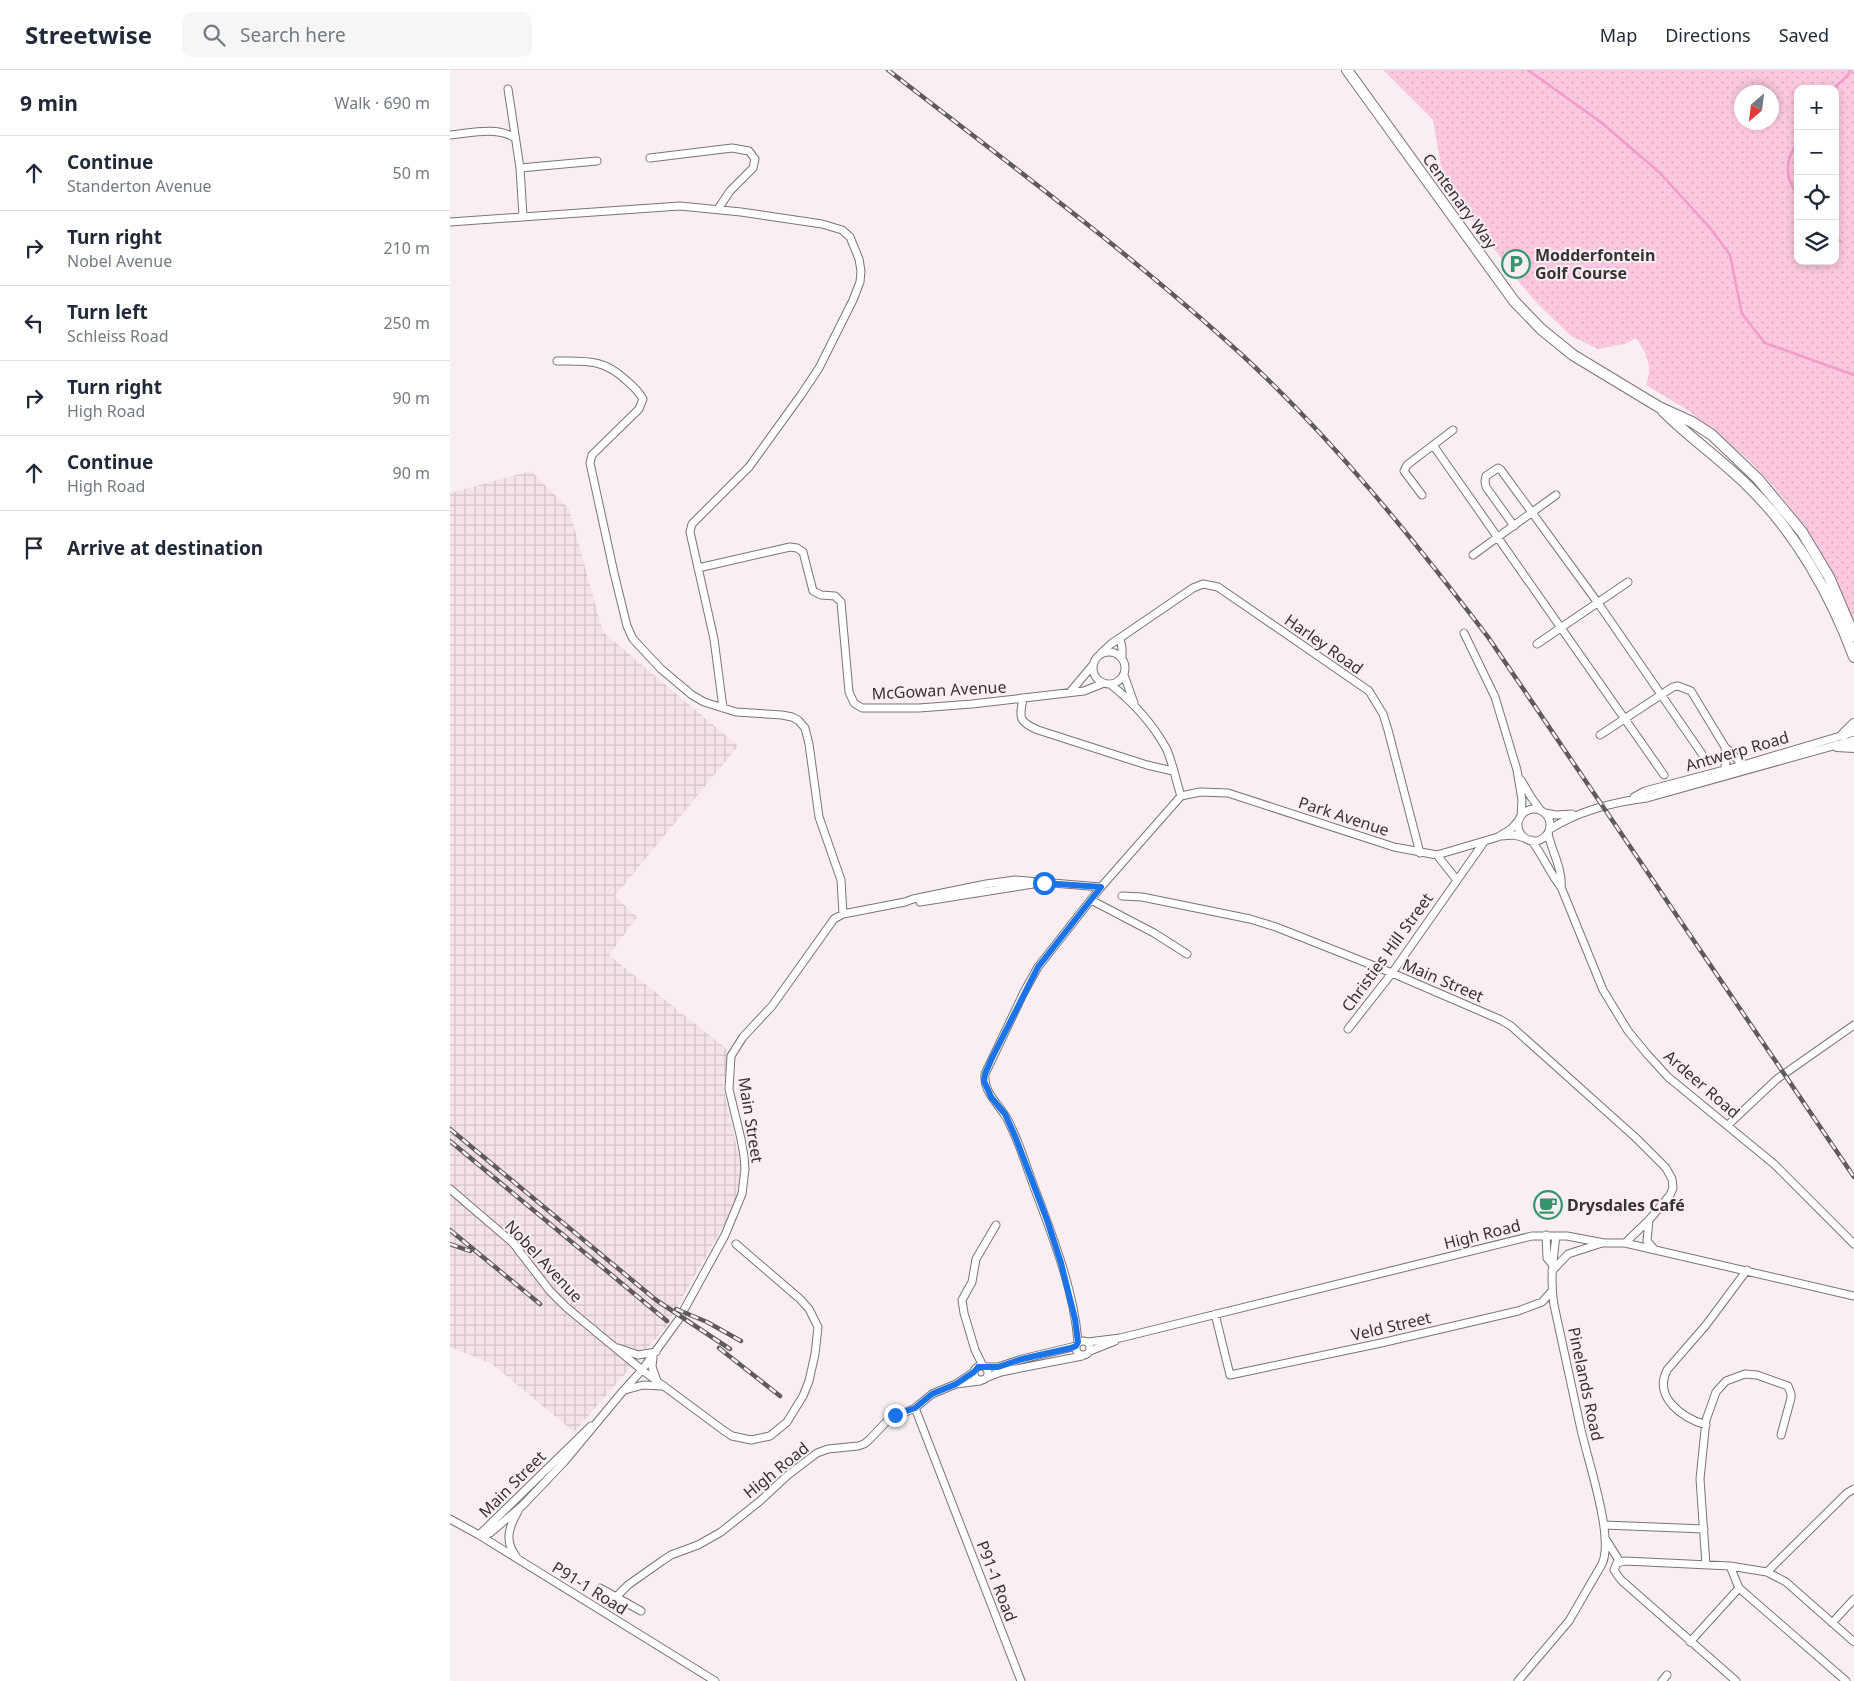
<!DOCTYPE html>
<html lang="en">
<head>
<meta charset="utf-8">
<style>
	body { margin:0; font-family:"Noto Sans",sans-serif; background:#f6f6f7; color:#1f2937 }
	.controls { position:absolute; right:15px; top:15px; display:grid; overflow:hidden; border-radius:10px; box-shadow:0 2px 8px #0003 }
	.controls button { width:45px; height:45px; display:grid; place-items:center; padding:0; border:0; border-bottom:1px solid #e0e1e3; background:#fff; color:#1f2937; font:25px sans-serif }
	.compass { position:absolute; left:1284px; top:15px; width:45px; height:45px; border-radius:50%; background:#fff; box-shadow:0 2px 8px #0003; rotate:208deg }
	.stop { position:absolute; width:15px; height:15px; margin:-11px; border:4px solid #1a73e8; border-radius:50%; background:#fff }
	.stop.end { background:#1a73e8; border-color:#fff; box-shadow:0 1px 5px #0008 }
	.list { margin:0; padding:0; list-style:none }
	h2 { display:flex; justify-content:space-between; align-items:center; height:65px; margin:0; padding:0 20px; font-size:21px }
	h2 small { font-size:16px; font-weight:400; color:#747a83 }
	.list li { display:grid; grid-template-columns:32px 1fr auto; gap:15px; align-items:center; box-sizing:border-box; height:75px; padding:0 20px; border-top:1px solid #e0e1e3 }
	.list b { display:block; font-size:19px; white-space:nowrap }
	.list p { margin:0; font-size:16px; white-space:nowrap; color:#747a83 }
	.list em { font-size:16px; font-style:normal; color:#747a83 }
	.icon { flex:none; width:28px; height:28px; fill:none; stroke:currentColor; stroke-width:2; stroke-linecap:round; stroke-linejoin:round }
	.map { position:relative; flex:none; width:1404px; height:1611px; overflow:hidden }
	header { display:flex; align-items:center; gap:30px; box-sizing:border-box; height:70px; padding:0 25px; background:#fff; border-bottom:1px solid #e0e1e3 }
	header strong { font-size:24px }
	nav { display:flex; gap:28px; margin-inline-start:auto; font-size:18px }
	.search { width:350px; height:45px; background:#f6f6f7; display:flex; align-items:center; gap:12px; box-sizing:border-box; padding:0 18px; border-radius:10px; color:#747a83; font-size:19px }
	main { display:flex }
	aside { flex:1; background:#fff }
	.map>svg:first-child { display:block }
	.industrial { fill:url(#industrial-grid) }
	.grass { fill:url(#grass-dots); fill-rule:evenodd }
	.lines { fill:none; stroke-linecap:round; stroke-linejoin:round }
	.stream { stroke:#f39cc5; stroke-width:2.5 }
	.minor-casing { stroke:#7c7377; stroke-width:9 }
	.secondary-casing { stroke:#7c7377; stroke-width:12 }
	.minor { stroke:#fff; stroke-width:7 }
	.secondary { stroke:#fff; stroke-width:10 }
	.rail-casing { stroke:#5f5a5c; stroke-width:4.5 }
	.rail { stroke:#f9eff3; stroke-width:2.5; stroke-dasharray:8; stroke-linecap:butt }
	.route { stroke:#1a73e8; stroke-width:6 }
	.labels { text-anchor:middle; stroke-width:4; stroke-linejoin:round; paint-order:stroke }
	.street-label { font-size:16px; fill:#373335; stroke:#f9eff3 }
	.poi-label { font-size:16px; font-weight:bold; fill:#373335; stroke:#f9eff3; text-anchor:start }
</style>
</head>
<body>
<header>
<strong>Streetwise</strong>
<div class="search"><svg class="icon" aria-label="search" viewBox="0 0 24 24"><circle cx="10" cy="10" r="6"/><path d="M15 15l6 6"/></svg>Search here</div>
<nav><a>Map</a><a>Directions</a><a>Saved</a></nav>
</header>
<main>
<aside>
<h2>9 min<small>Walk · 690 m</small></h2>
<ul class="list">
<li><svg class="icon" aria-label="ahead" viewBox="0 0 24 24"><path d="M12 20V5M6 11l6-6 6 6"/></svg><div><b>Continue</b><p>Standerton Avenue</p></div><em>50 m</em></li>
<li><svg class="icon" aria-label="right" viewBox="0 0 24 24"><path d="M7 20v-9h11M14 6l5 5-5 5"/></svg><div><b>Turn right</b><p>Nobel Avenue</p></div><em>210 m</em></li>
<li><svg class="icon" aria-label="left" viewBox="0 0 24 24"><path d="M17 20v-9H6M10 6l-5 5 5 5"/></svg><div><b>Turn left</b><p>Schleiss Road</p></div><em>250 m</em></li>
<li><svg class="icon" aria-label="right" viewBox="0 0 24 24"><path d="M7 20v-9h11M14 6l5 5-5 5"/></svg><div><b>Turn right</b><p>High Road</p></div><em>90 m</em></li>
<li><svg class="icon" aria-label="ahead" viewBox="0 0 24 24"><path d="M12 20V5M6 11l6-6 6 6"/></svg><div><b>Continue</b><p>High Road</p></div><em>90 m</em></li>
<li><svg class="icon" aria-label="arrive" viewBox="0 0 24 24"><path d="M6 21V4h12l-3 4 3 4H6"/></svg><div><b>Arrive at destination</b></div></li>
</ul>
</aside>
<div class="map">
<svg width="1404" height="1611" viewBox="0 0 1404 1611">
	<defs>
		<pattern id="industrial-grid" width="8" height="8" patternUnits="userSpaceOnUse" patternTransform="scale(1.25)"><rect width="8" height="8" fill="#f5e2ea"/><path d="M0 4h8M4 0v8" fill="none" stroke="#d3c2c9"/></pattern>
		<pattern id="grass-dots" width="8" height="8" patternUnits="userSpaceOnUse" patternTransform="scale(1.25)"><rect width="8" height="8" fill="#fbc8df"/><path d="M2 2h.1M6 6h.1" fill="none" stroke="#d8acc0" stroke-width="1.8" stroke-linecap="round"/></pattern>
	</defs>
	<rect width="100%" height="100%" fill="#f9eff3"/>
	<path class="industrial" d="M81,401L119,439L153,562L288,676L165,826L187,847L159,885L279,981L273,1017L292,1100L288,1130L215,1258L124,1362L42,1294L0,1277V423Z"/>
	<path class="grass" d="M933,0H1404V552L1376,491L1349,449L1323,416L1299,390L1239,341L1196,315C1203,295 1197,284 1186,268L1175,274L1148,279L1121,266L1086,232L1069,212L1003,124L991,96L983,50ZM1348,19H1385V191H1348ZM1292,22H1322V52H1292Z"/>
	<g class="lines">
		<path class="stream" d="M1078,0L1152,53L1210,103L1261,159L1280,185L1292,244L1315,273L1404,305
			M1383,19L1398,5L1400,0
			M1348,72C1335,89 1334,108 1348,125
			M1385,166L1390,171"/>
		<defs>
			<path id="minor" d="M58,19L70,98L73,146
				M0,65C21,63 47,56 65,68
				M200,88L282,78L299,81L305,89L303,98L280,121L268,139
				M70,98L147,91
				M0,152L230,136L291,142L372,154L392,160L400,167L409,189L411,201L410,212L403,230L369,298L351,325L299,397L242,454L240,462L264,569L273,638
				M107,291C138,291 154,289 177,311C183,316 189,322 193,329L189,339L142,385L140,393L164,503L177,556L183,569L211,599L242,625L254,632L286,642L332,645L342,647L348,650L355,658L359,674L369,747L391,810L393,844
				M983,375L1214,705
				M972,425L954,401L957,395L1003,360
				M1064,456L1036,417L1035,411L1036,406L1048,398L1051,400L1148,533L1252,684
				M1023,485L1106,425
				M248,498L340,477L347,478L353,482L363,521L371,525L385,526L391,532L399,622L404,633L412,638H469L522,634L634,621L654,613
				M1014,563L1045,627L1067,700L1072,730L1071,746
				M670,568L672,578V586
				M1087,574L1178,512
				M643 598a16 16 0 1 1 32 0a16 16 0 1 1-32 0Z
				M651,583L661,574L743,518L753,514L768,517L919,621L933,644L938,660L970,783
				M674,605L684,633
				M660,614C683,632 702,653 716,678C723,693 726,711 731,726
				M621,621L642,596
				M573,629C569,648 569,652 588,660L697,695L723,701
				M1150,665L1223,617L1228,616L1241,621L1275,677L1293,695
				M1274,700L1276,692L1275,677
				M1071,710L1081,727L1091,741
				M731,726L750,722L778,723L944,777L987,785L1048,767L1061,759L1069,750
				M1184,727L1195,721L1293,695L1404,662
				M1068 755a16 16 0 1 1 32 0a16 16 0 1 1-32 0Z
				M1095,743L1106,745L1122,744
				M1100,759C1129,741 1163,732 1197,728L1404,670
				M1098,763C1101,780 1113,799 1111,817
				M1051,766L1064,765L1075,768
				M1081,770C1093,785 1099,802 1111,817L1153,920L1178,961L1197,984L1218,1007L1324,1094L1404,1174
				M987,785L1006,809
				M672,826L692,827L756,840L800,849L826,857L942,903L1051,950L1061,956L1186,1068L1216,1098L1222,1109L1223,1118L1220,1125L1199,1150L1175,1173
				M641,830L704,863L737,884
				M470,832L583,814
				M898,959L942,903L1034,772
				M1278,1055L1327,1009L1404,955
				M0,1119L63,1173L100,1221L116,1237L192,1300L273,1360L282,1366L301,1370L320,1366L337,1352L353,1326L359,1311L365,1284L368,1257L359,1239L350,1229L286,1174
				M1199,1150L1197,1171L1204,1179
				M1096,1165L1097,1188L1102,1194
				M1102,1201L1118,1184L1152,1173
				M765,1244L780,1305L931,1273L1068,1241L1092,1232L1102,1221
				M626 1278a7 7 0 1 1 14 0a7 7 0 1 1-14 0Z
				M628,1272C624,1221 604,1170 586,1122C578,1102 572,1080 563,1061C560,1055 558,1049 554,1044C546,1031 533,1021 535,1004L574,922L588,897L651,817L731,726
				M638,1272L670,1268L1082,1166H1117L1154,1173H1175L1404,1226
				M168,1278L188,1285L206,1282
				M640,1281L665,1271
				M203,1287L202,1297L207,1311
				M524 1303a7 7 0 1 1 14 0a7 7 0 1 1-14 0Z
				M533,1296L525,1280L514,1243L512,1230L522,1212L526,1189L546,1155
				M536,1297H548L572,1289L626,1276
				M538,1307L551,1302L632,1286
				M506,1314L524,1302
				M175,1320L193,1315L211,1316
				M465,1338L571,1611
				M1256,1355C1233,1348 1203,1328 1217,1300L1256,1255L1297,1200
				M0,1449L29,1465L265,1611
				M1154,1455L1254,1459
				M29,1465L40,1463L73,1435L114,1392L173,1321L192,1300L229,1249L275,1165L292,1124L295,1099L294,1086L291,1069L279,1019L281,986L293,967L322,936L384,849L393,844L455,832L463,829L536,814L565,810L651,817
				M29,1465L141,1356
				M1155,1468L1170,1492
				M66,1486C54,1471 59,1457 68,1441
				M1256,1495L1250,1409L1256,1350L1266,1322L1276,1311L1295,1304L1307,1305L1338,1316L1341,1324V1328L1331,1365
				M1280,1496L1289,1518L1396,1611
				M1317,1502L1397,1423L1404,1419
				M150,1518L166,1527L178,1515L212,1491L221,1485L248,1475L271,1462L310,1431L338,1405L367,1383L378,1379L408,1376L414,1374L419,1370L438,1350L465,1338L482,1324L506,1314L530,1311
				M166,1527L191,1541
				M1382,1553L1404,1529
				M1240,1572L1289,1518
				M1068,1611L1119,1551L1152,1494C1165,1467 1136,1386 1130,1355C1121,1315 1113,1275 1104,1235C1100,1212 1103,1189 1106,1166
				M1212,1611L1217,1605
				M1286,1611L1171,1510L1164,1500L1167,1493L1175,1491L1280,1496L1317,1502L1336,1512L1404,1572"/>
			<path id="secondary" d="M897,0L1064,231L1091,259L1123,285L1209,337L1242,352L1262,365L1308,409L1352,462L1379,507L1404,566
				M1213,341C1240,368 1272,390 1299,417C1346,463 1381,525 1404,587
				M1393,665L1404,654
				M1387,676L1404,677"/>
		</defs>
		<use href="#minor" class="minor-casing"/>
		<use href="#secondary" class="secondary-casing"/>
		<use href="#minor" class="minor"/>
		<use href="#secondary" class="secondary"/>
		<defs>
			<path id="rail" d="M438,0C558,93 680,183 792,285C884,370 963,469 1038,567L1404,1107
				M0,1059L206,1230L280,1279
				M0,1071L199,1236
				M0,1160L90,1234
				M0,1174L20,1181
				M194,1232L217,1251
				M226,1239L257,1252L291,1271
				M269,1278L330,1326"/>
		</defs>
		<use href="#rail" class="rail-casing"/>
		<use href="#rail" class="rail"/>
	</g>
	<g class="lines">
		<path class="route" d="M445,1345L465,1338L482,1324L506,1314L524,1302L528,1297H548L572,1289L621,1278L626,1276L628,1272L625,1249L611,1193L597,1150L565,1066L555,1044L541,1027L534,1011L535,1004L542,988L588,897L651,817L594,813"/>
	</g>
	<defs>
		<symbol id="parking-ring" viewBox="-11 -11 22 22"><circle r="9.5" fill="#f9eff3" stroke="#35946c" stroke-width="1.5"/><path d="M-3.5-5.5H1a3.5 3.5 0 0 1 0 7H-1V5.5H-3.5ZM-1-3.4V-.6H.8a1.4 1.4 0 0 0 0-2.8Z" fill="#35946c"/></symbol>
		<symbol id="cafe-ring" viewBox="-11 -11 22 22"><circle r="9.5" fill="#f9eff3" stroke="#35946c" stroke-width="1.5"/><path d="M-5.5-4.5H6V0H3Q3 3.5 0 3.5H-2.5Q-5.5 3.5-5.5 0ZM3-3.2v2h1.7v-2ZM-6 4.5H4V6H-6Z" fill="#35946c"/></symbol>
	</defs>
	<g fill-rule="evenodd">
		<use href="#parking-ring" x="1050" y="178" width="32" height="32"/>
		<use href="#cafe-ring" x="1082" y="1119" width="32" height="32"/>
	</g>
	<g class="labels">
		<g class="street-label">
			<text transform="translate(1010 131) rotate(54)" y="6">Centenary Way</text>
			<text transform="translate(874 574) rotate(35)" y="6">Harley Road</text>
			<text transform="translate(489 620) rotate(-3)" y="6">McGowan Avenue</text>
			<text transform="translate(1287 681) rotate(-16)" y="6">Antwerp Road</text>
			<text transform="translate(894 746) rotate(18)" y="6">Park Avenue</text>
			<text transform="translate(937 882) rotate(-54)" y="6">Christies Hill Street</text>
			<text transform="translate(993 910) rotate(23)" y="6">Main Street</text>
			<text transform="translate(1252 1014) rotate(41)" y="6">Ardeer Road</text>
			<text transform="translate(301 1050) rotate(81)" y="6">Main Street</text>
			<text transform="translate(1032 1164) rotate(-14)" y="6">High Road</text>
			<text transform="translate(94 1191) rotate(47)" y="6">Nobel Avenue</text>
			<text transform="translate(941 1256) rotate(-13)" y="6">Veld Street</text>
			<text transform="translate(1136 1314) rotate(78)" y="6">Pinelands Road</text>
			<text transform="translate(326 1400) rotate(-39)" y="6">High Road</text>
			<text transform="translate(62 1414) rotate(-45)" y="6">Main Street</text>
			<text transform="translate(547 1511) rotate(69)" y="6">P91-1 Road</text>
			<text transform="translate(140 1518) rotate(32)" y="6">P91-1 Road</text>
		</g>
		<g class="poi-label">
			<text x="1085" y="191">Modderfontein<tspan x="1085" dy="18">Golf Course</tspan></text>
			<text x="1117" y="1141">Drysdales Café</text>
		</g>
	</g>
</svg>
<div class="controls">
<button>+</button>
<button>−</button>
<button><svg class="icon" aria-label="locate" viewBox="0 0 24 24"><circle cx="12" cy="12" r="6"/><path d="M12 2v4M12 18v4M2 12h4M18 12h4"/></svg></button>
<button><svg class="icon" aria-label="layers" viewBox="0 0 24 24"><path d="M12 4l9 5-9 5-9-5zM3 14l9 5 9-5"/></svg></button>
</div>
<svg class="compass" viewBox="-18 -18 36 36"><path d="M0-13l5 13h-10z" fill="#e53935"/><path d="M0 13l5-13h-10z" fill="#747a83"/></svg>
<div class="stop" style="left:594px;top:813px"></div>
<div class="stop end" style="left:445px;top:1345px"></div>
</div>
</main>
</body>
</html>
